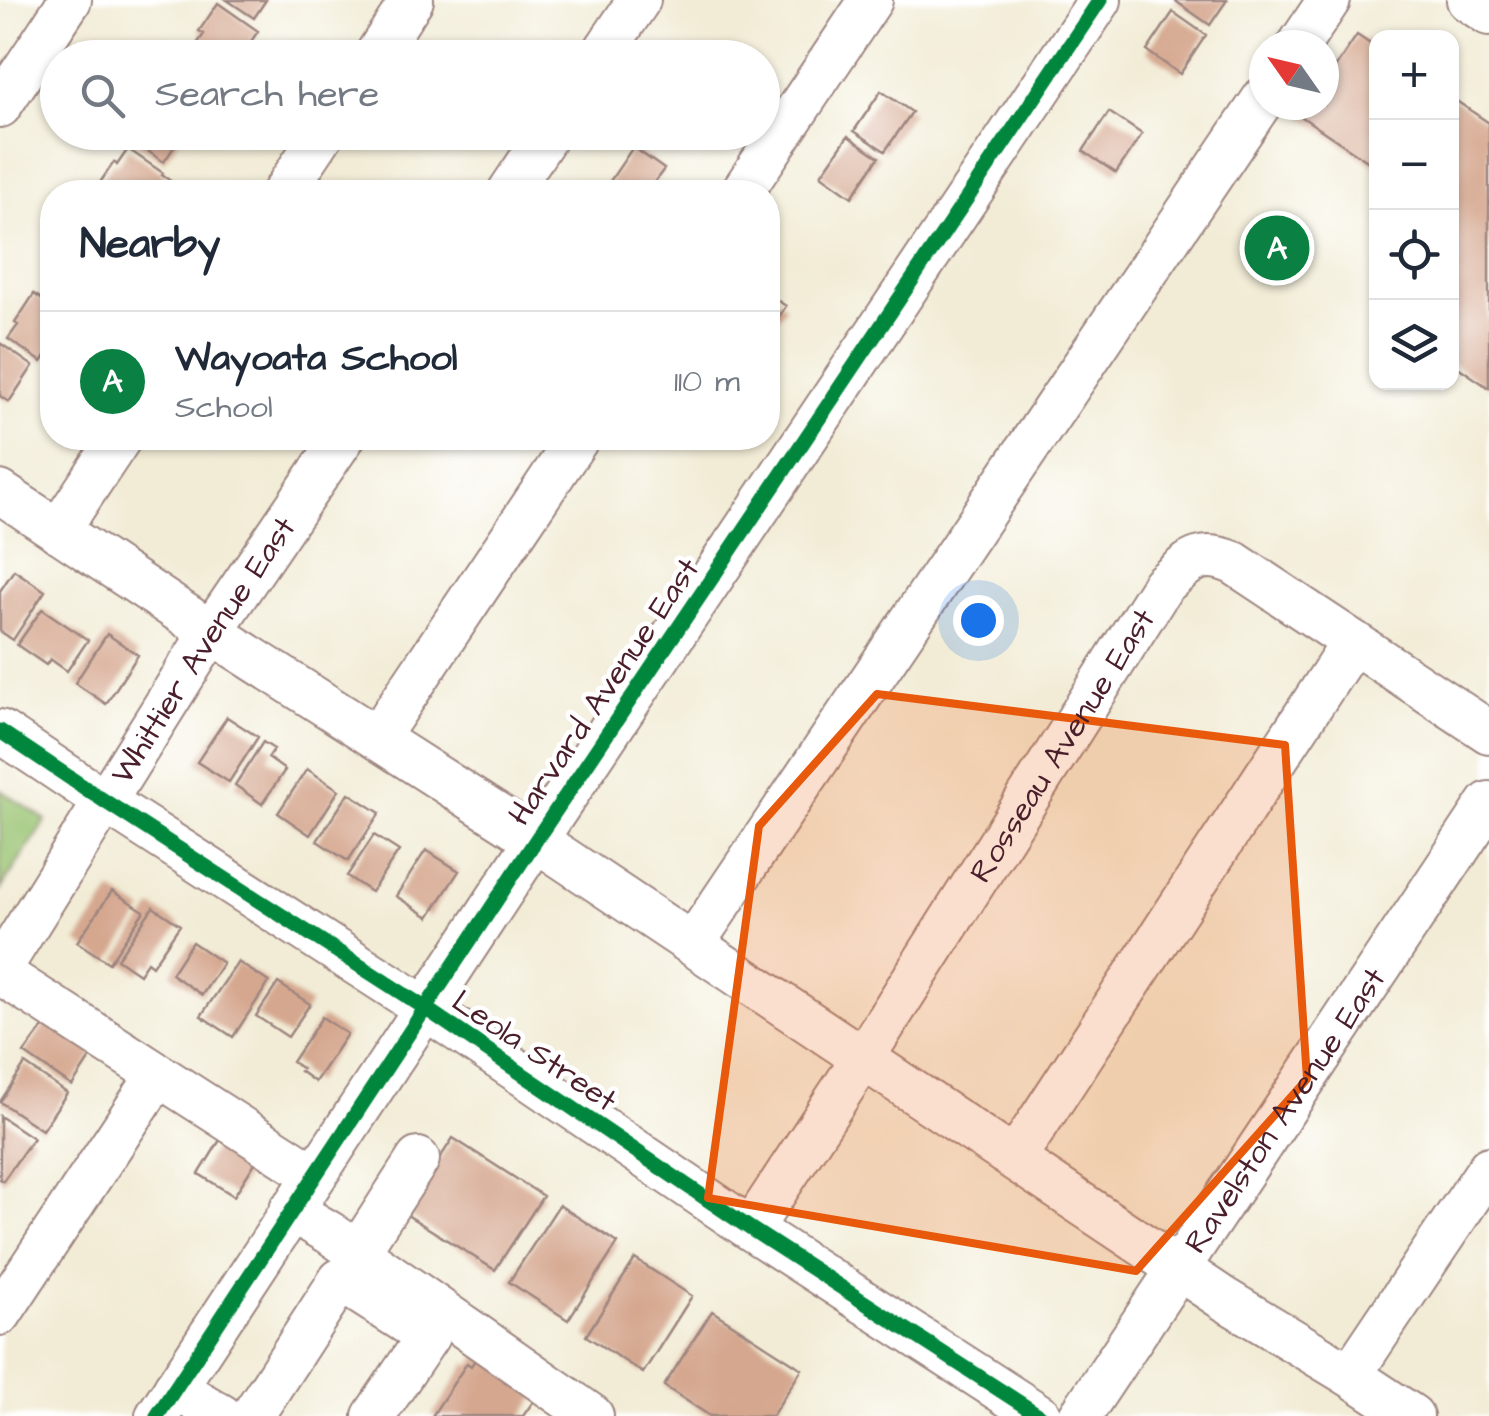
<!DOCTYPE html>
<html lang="en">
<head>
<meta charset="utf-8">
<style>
	body { margin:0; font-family:"Architects Daughter",sans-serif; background:#f6f6f7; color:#1f2937 }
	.controls { position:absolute; right:30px; top:30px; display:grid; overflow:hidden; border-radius:20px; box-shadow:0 2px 8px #0004 }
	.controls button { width:90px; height:90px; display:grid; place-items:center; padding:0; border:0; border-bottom:2px solid #e0e1e3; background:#fff; color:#1f2937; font:50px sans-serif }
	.compass { position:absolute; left:1249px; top:30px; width:90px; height:90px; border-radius:50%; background:#fff; box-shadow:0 2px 8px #0004; rotate:304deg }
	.you { position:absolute; left:978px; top:620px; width:35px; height:35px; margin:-25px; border:8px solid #fff; border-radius:50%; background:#1a73e8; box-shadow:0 0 0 15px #1a73e833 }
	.badge { display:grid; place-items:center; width:65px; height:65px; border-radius:50%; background:#0b8043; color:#fff; font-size:32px; font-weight:700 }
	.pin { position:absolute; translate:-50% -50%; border:5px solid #fff; box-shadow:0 2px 10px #0006 }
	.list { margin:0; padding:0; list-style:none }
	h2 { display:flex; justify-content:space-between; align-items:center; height:130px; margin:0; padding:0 40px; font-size:42px }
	h2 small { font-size:32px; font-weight:400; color:#747a83 }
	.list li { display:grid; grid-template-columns:65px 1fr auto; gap:30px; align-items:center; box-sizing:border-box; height:140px; padding:0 40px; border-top:2px solid #e0e1e3 }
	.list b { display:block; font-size:38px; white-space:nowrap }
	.list p { margin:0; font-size:32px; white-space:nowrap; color:#747a83 }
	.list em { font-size:32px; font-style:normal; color:#747a83 }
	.icon { flex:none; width:55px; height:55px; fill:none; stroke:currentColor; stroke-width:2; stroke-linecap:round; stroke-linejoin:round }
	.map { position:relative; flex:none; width:1489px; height:1416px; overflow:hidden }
	.search { position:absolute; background:#fff; box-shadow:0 2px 8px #0004; left:40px; top:40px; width:740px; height:110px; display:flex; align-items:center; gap:25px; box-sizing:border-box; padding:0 35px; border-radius:55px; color:#747a83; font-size:38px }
	.panel { position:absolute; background:#fff; box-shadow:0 2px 8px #0004; left:40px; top:180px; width:740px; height:270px; border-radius:40px }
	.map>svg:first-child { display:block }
	.green { fill:#98c370; stroke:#71714e; stroke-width:2.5 }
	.building { fill:#d5a78f }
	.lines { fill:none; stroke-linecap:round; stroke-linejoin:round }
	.minor-casing { stroke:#9e8680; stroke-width:46 }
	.minor { stroke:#fff; stroke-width:42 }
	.cycleway-casing { stroke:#fff; stroke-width:21 }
	.cycleway { stroke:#00873e; stroke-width:15 }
	.marked { fill:#e8590c; fill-opacity:0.2; stroke:#e8590c; stroke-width:8; stroke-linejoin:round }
	.labels { text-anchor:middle; stroke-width:9; stroke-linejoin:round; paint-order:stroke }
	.street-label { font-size:32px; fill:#4a1f2b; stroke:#fff }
</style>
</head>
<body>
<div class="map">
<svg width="1489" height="1416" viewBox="0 0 1489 1416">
	<rect width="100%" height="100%" fill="#fff"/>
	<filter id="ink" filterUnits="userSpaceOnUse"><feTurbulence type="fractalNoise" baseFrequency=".01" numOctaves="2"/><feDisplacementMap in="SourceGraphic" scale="20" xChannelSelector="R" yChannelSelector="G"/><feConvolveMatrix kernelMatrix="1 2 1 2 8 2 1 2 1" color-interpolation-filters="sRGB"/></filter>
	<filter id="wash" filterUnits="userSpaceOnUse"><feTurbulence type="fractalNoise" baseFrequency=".0048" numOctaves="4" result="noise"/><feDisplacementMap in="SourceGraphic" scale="40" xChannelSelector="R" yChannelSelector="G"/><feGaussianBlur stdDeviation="2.25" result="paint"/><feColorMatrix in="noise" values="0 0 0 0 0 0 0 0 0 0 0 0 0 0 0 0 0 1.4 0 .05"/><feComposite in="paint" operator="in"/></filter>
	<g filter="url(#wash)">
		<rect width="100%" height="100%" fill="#f2ecd6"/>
		<path class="green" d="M0,790L46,820L0,890Z"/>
		<g id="blocks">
			<path class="building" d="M227,0H266L254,18Z
				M1174,0H1227L1210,25Z
				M218,3L258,31L240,58H211L195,47L204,34L199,31Z
				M1173,12L1206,35L1180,74L1147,51Z
				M1357,35L1376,48V167L1302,117L1310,105H1324V84Z
				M881,91L912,112L885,151L854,131Z
				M1452,98L1489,123V388L1452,363Z
				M1109,112L1142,134L1116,173L1083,151Z
				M139,132H184L164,162L133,141Z
				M848,136L879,157L852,197L821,175Z
				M633,147L664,169L647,192H615L606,187Z
				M128,149L163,173L162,175L175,184L169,192H98L95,190L114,162L117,165Z
				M34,294L52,306V347L42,362L8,339L18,325L15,323Z
				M768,294L786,306L768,333Z
				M0,343L33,366L9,402L0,396Z
				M14,570L45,591L13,640L0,631V591Z
				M42,609L88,640L67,671L50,659L46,665L17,645Z
				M107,634L138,655L106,704L75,683Z
				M227,717L258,737L229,782L197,762Z
				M263,742L274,749L268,758L285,770L262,804L235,785Z
				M307,769L339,790L310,835L278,813Z
				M349,793L380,813L348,861L317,841Z
				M374,835L399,851L371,892L347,876Z
				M426,850L459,871L429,917L396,896Z
				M112,891L144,911L109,963L77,942Z
				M153,907L180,925L152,966L147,962L139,974L117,959Z
				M192,942L223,963L202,995L171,974Z
				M238,962L269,982L233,1037L201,1016Z
				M278,983L310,1004L288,1037L256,1016Z
				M322,1017L347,1034L315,1082L300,1071L302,1069L292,1062Z
				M50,1018L96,1049L72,1086L24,1053Z
				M25,1064L67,1093L42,1130L0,1102Z
				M0,1116L33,1138L3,1181L0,1179Z
				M223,1135L258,1158L234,1196L199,1174Z
				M453,1138L543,1196L495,1270L404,1213Z
				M559,1205L618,1243L568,1320L509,1282Z
				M635,1259L692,1296L643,1373L586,1336Z
				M712,1311L802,1369L772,1416H710L664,1386Z
				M480,1352L540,1392L523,1416H432L467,1363L471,1366Z"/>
		</g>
	</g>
	<g filter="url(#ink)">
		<use href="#blocks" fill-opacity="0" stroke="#9e8680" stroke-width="2.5"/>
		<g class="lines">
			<defs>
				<g id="minor">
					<path d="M1468,0L1489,14"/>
					<path d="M1299,45L1329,0"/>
					<path d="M374,58L412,0"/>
					<path d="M600,58L639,0"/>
					<path d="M0,106L70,0"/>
					<path d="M284,192L324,132"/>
					<path d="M509,192L549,132"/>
					<path d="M742,192L871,0"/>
					<path d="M0,492L211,632L536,840L1224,1299L1350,1375L1412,1416"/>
					<path d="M58,531L120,438"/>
					<path d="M0,731L106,802L425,1008L751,1229L1040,1416"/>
					<path d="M377,738L578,438"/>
					<path d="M693,944L1264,98"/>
					<path id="s1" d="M0,969L211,632L343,438"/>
					<path d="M0,973L314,1175"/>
					<path d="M1015,1158L1353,642"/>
					<path d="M291,1210L330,1233L592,1416"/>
					<path id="s2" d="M751,1229L863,1058L1163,585C1189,563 1198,548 1234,563L1489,732"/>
					<path d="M358,1252L418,1159"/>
					<path d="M0,1314L158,1075"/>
					<path d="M1350,1375L1489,1168"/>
					<path d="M175,1388L222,1416"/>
					<path d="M157,1416L536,840L1100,0"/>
					<path d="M252,1416L340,1280L428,1336L374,1416"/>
					<path id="s3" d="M1080,1416L1489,803"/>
				</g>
			</defs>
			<use href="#minor" class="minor-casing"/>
			<use href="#minor" class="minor"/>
			<defs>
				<path id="cycleway" d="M0,731L106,802L425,1008L751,1229L1040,1416
					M157,1416L536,840L1100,0"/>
			</defs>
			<use href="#cycleway" class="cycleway-casing"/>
			<use href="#cycleway" class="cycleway"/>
		</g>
	</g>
	<path class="marked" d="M877,694L1285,745L1307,1079L1136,1271L708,1198L759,826Z"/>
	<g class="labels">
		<g class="street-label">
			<text dy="11" stroke="none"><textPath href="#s1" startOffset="378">Whittier Avenue East</textPath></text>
			<text transform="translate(603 691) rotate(-56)" y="11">Harvard Avenue East</text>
			<text dy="11" stroke="none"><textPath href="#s2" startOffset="575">Rosseau Avenue East</textPath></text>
			<text transform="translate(535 1050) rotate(34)" y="11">Leola Street</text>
			<text dy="11" stroke="none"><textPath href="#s3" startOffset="368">Ravelston Avenue East</textPath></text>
		</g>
	</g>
</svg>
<div class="controls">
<button>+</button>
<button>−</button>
<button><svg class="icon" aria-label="locate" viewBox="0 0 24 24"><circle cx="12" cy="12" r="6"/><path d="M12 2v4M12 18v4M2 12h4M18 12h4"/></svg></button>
<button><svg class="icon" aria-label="layers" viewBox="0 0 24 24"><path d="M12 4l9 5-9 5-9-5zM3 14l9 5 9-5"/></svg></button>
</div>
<svg class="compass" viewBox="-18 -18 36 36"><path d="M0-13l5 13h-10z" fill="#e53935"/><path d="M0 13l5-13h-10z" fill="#747a83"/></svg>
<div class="you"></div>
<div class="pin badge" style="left:1277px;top:248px">A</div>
<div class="search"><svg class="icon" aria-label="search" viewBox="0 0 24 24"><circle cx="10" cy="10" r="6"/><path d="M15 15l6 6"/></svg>Search here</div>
<section class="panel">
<h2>Nearby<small></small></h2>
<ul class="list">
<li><span class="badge">A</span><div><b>Wayoata School</b><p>School</p></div><em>110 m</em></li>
</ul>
</section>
</div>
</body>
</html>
